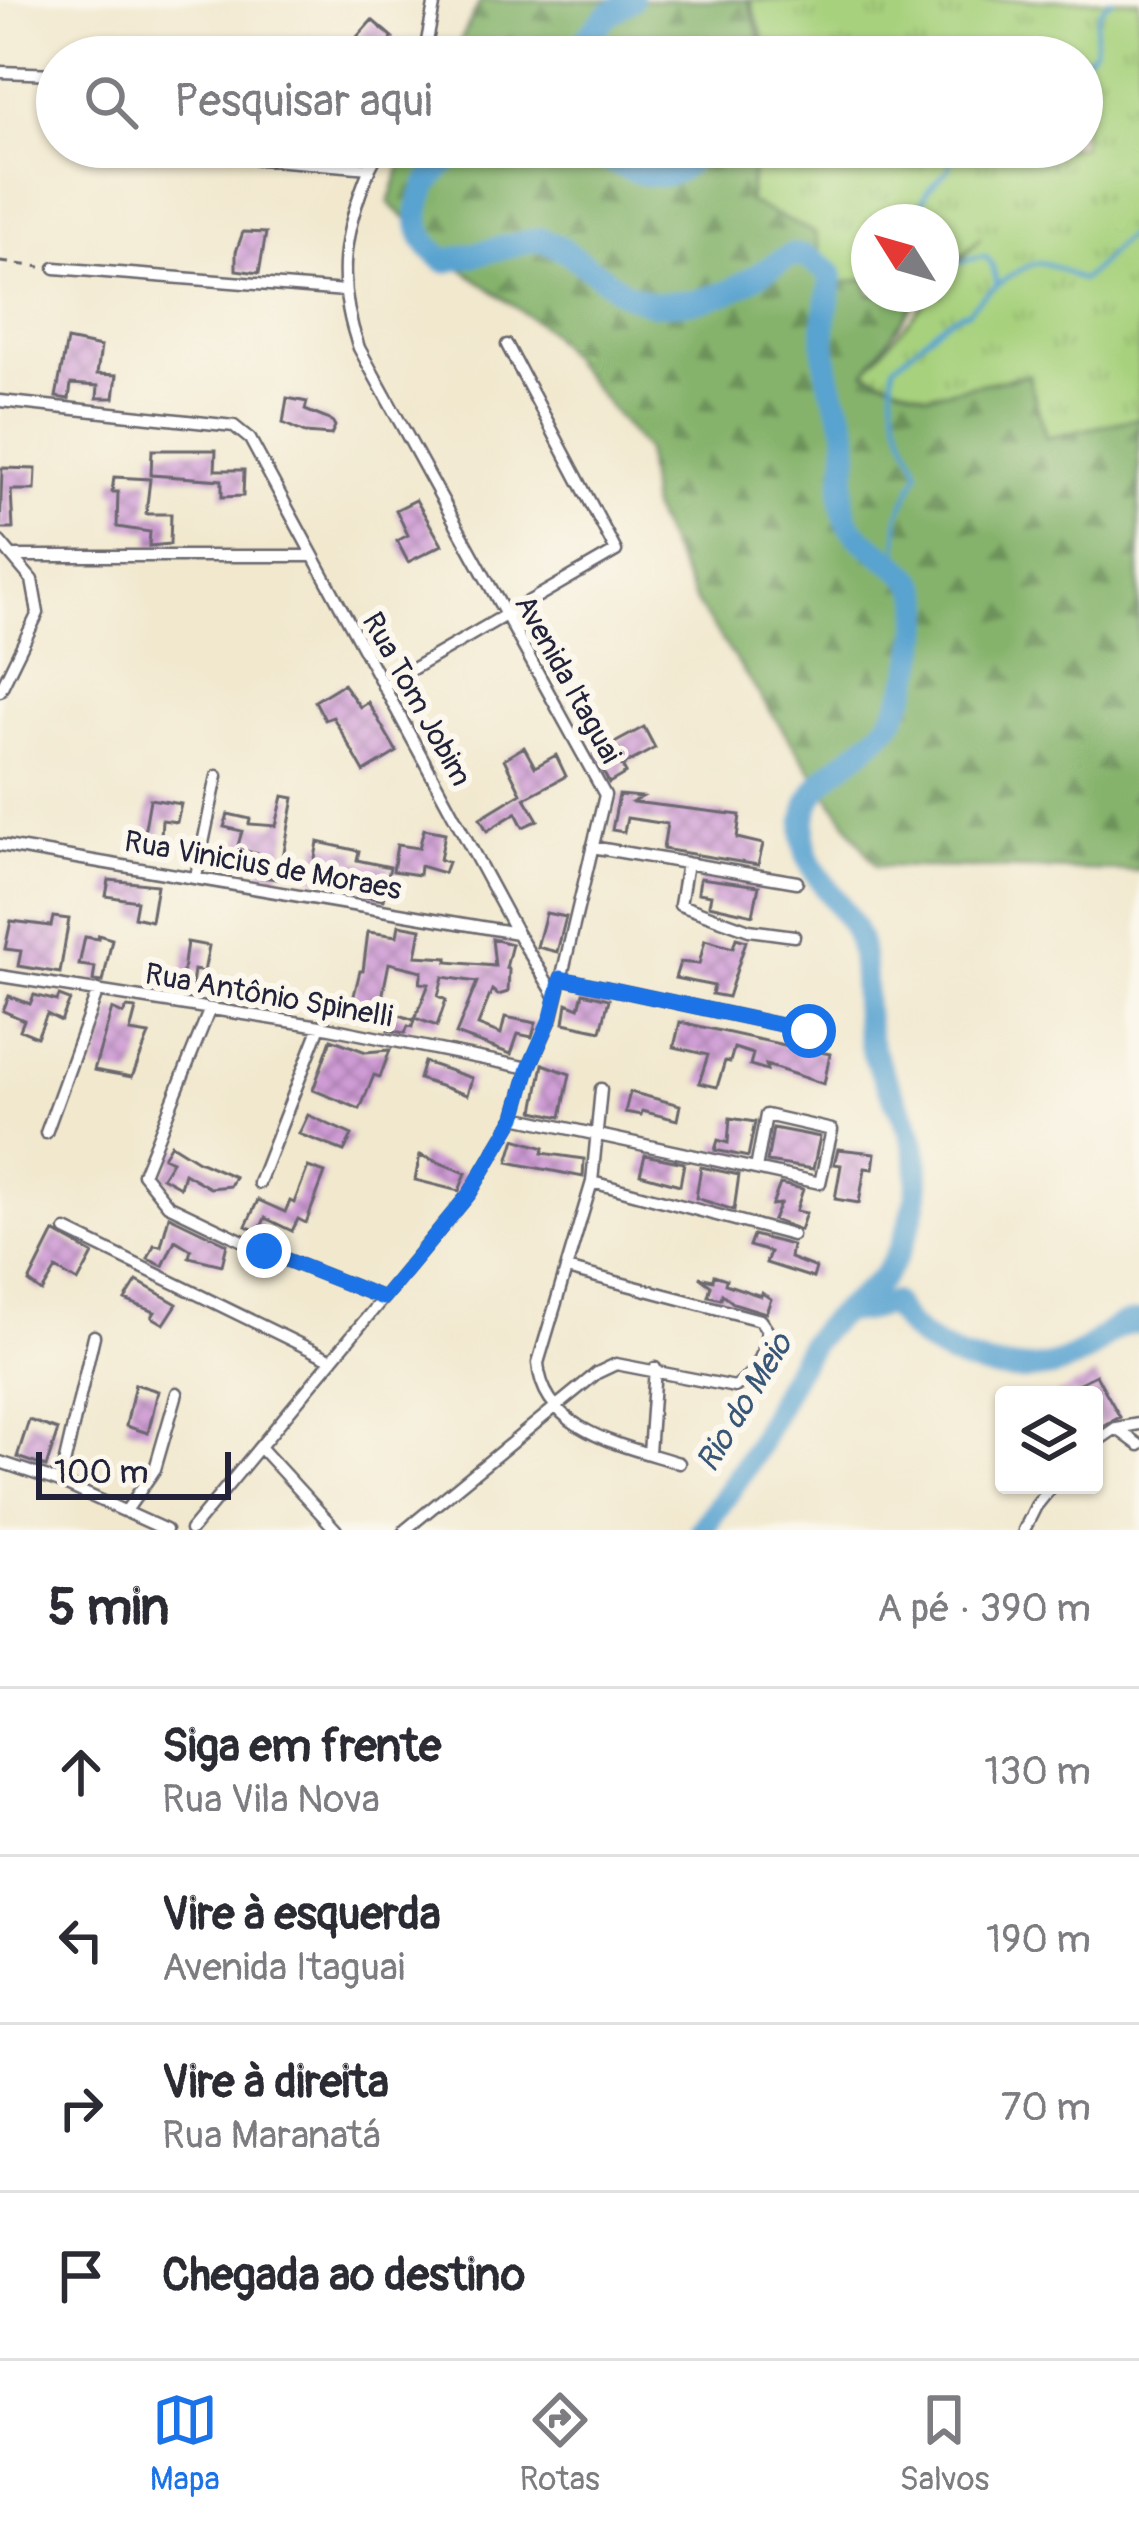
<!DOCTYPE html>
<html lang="pt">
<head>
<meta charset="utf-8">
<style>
	body { margin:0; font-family:Pangolin,sans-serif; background:#f7f7f7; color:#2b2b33 }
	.controls { position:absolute; right:36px; bottom:36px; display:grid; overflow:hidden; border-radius:12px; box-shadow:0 3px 9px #0004 }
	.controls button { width:108px; height:108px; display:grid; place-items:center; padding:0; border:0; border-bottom:3px solid #e1e1e2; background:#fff; color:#2b2b33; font:60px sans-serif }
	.compass { position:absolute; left:851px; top:204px; width:108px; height:108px; border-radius:50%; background:#fff; box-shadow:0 3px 9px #0004; rotate:307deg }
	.scale { position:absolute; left:36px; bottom:30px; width:195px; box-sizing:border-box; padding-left:12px; border:6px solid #22223b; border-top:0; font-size:33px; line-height:42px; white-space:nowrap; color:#22223b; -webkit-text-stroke:9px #fbf7ec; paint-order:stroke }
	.stop { position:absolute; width:36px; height:36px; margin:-27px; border:9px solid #1a73e8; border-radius:50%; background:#fff }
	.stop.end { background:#1a73e8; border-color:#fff; box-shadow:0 3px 12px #0008 }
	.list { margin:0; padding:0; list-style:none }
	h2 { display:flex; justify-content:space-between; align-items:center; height:156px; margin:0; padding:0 48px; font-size:51px }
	h2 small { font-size:39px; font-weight:400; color:#7c7c81 }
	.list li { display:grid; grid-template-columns:78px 1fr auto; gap:36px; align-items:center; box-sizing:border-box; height:168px; padding:0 48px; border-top:3px solid #e1e1e2 }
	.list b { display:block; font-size:45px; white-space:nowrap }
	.list p { margin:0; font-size:39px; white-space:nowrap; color:#7c7c81 }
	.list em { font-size:39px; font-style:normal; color:#7c7c81 }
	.icon { flex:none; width:66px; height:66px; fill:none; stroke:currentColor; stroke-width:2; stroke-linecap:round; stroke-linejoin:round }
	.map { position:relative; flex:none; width:1139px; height:1530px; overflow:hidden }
	.search { position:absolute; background:#fff; box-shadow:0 3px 9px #0004; left:36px; right:36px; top:36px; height:132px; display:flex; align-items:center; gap:30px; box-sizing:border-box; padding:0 42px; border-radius:66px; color:#7c7c81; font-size:45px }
	.sheet { height:828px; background:#fff }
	nav { display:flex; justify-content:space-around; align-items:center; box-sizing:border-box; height:168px; border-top:3px solid #e1e1e2; background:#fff; font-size:33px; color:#7c7c81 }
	nav a { display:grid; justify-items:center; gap:6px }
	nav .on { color:#1a73e8 }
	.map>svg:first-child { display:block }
	.grass { fill:url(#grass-tufts); stroke:#647a5c; stroke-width:3 }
	.forest { fill:url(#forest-firs); stroke:#546a54; stroke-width:3 }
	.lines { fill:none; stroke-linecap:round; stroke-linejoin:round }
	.stream { stroke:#59a3d0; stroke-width:4.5 }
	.river { stroke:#59a3d0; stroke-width:24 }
	.building { fill:url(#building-cross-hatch) }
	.street-casing { stroke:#6a676e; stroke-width:15 }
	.path { stroke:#6a676e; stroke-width:3; stroke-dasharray:9 9; stroke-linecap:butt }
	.street { stroke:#fff; stroke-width:10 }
	.route { stroke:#1a73e8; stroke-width:15 }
	.labels { text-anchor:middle; stroke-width:12; stroke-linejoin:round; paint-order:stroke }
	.street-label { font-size:30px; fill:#22223b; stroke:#fbf7ec }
	.water-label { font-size:33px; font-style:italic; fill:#385677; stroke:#fbf7ec }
</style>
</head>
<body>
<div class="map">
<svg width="1139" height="1530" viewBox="0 0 1139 1530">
	<defs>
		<pattern id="grass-tufts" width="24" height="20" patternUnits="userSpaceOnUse" patternTransform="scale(3)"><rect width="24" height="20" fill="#a7d17d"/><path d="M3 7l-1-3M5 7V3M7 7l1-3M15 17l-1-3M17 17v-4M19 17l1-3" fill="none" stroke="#8fb36d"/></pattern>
		<pattern id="forest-firs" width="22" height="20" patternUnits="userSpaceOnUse" patternTransform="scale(3)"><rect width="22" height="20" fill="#85b36c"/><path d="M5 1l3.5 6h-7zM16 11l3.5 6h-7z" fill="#6c915a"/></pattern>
		<pattern id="building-cross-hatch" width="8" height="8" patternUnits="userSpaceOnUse" patternTransform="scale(3)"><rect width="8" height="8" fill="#cf9bd5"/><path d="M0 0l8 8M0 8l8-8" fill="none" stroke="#a87eae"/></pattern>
	</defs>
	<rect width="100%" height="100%" fill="#fbf7ec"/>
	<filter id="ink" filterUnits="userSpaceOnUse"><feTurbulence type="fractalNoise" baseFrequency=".00833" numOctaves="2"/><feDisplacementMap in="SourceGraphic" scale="24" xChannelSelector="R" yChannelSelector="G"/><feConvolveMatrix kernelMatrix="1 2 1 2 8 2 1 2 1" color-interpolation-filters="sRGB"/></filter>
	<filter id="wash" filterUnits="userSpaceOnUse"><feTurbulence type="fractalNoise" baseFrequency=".004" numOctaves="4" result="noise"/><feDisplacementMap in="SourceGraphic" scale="48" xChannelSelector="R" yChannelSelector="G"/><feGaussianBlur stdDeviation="2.7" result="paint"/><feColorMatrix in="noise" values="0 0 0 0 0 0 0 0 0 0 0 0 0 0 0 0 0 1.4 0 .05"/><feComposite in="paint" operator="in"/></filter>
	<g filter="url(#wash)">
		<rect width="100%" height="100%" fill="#f1e8ce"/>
		<path class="grass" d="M750,0H1139V418L1046,438L1028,375L927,395L864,372L932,294H941V284L981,237L951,266L941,268V222H869V280L828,286L749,202L755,147H1082V57H770Z"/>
		<path class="forest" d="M481,0H748L766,57H452Z
			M407,147H755L749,202L815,233L828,286L869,278V294H921L865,372L927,395L1028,375L1046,438L1139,418V871L876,866L696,602L651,508L645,450L546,329L458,266L389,203Z"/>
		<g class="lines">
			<path class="stream" d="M1082,62L1095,49C1096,31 1094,9 1112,0
				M965,147L975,152L977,147
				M913,222L928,190L950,168V150L959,147
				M941,264C957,268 970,256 986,257L992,264L997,285
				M897,568L898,517L919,471C904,433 887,406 894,365C918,348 941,317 969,311C976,298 1028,260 1043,263C1056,265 1068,275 1081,280C1101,268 1113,246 1131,233L1139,236"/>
			<path class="river" d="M569,57L608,15L631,0
				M471,147C423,167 394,228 446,261L540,239L562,249L626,294L654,304L697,301L729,292L791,255L807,257L831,274C831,290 827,302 825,318C823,335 825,356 828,372C831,393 844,413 847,433C851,462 834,494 848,522C865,554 924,568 922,608C919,645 910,700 885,728C848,769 802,774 804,838C806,879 853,907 861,949C867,982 861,1015 872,1048C888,1097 920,1125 918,1183C917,1211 899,1262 878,1282C856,1303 830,1317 812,1343C789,1377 775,1411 757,1447C741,1476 720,1503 702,1530
				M587,147C623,169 674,197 698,147
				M844,1310L862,1311L893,1303C921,1364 1029,1388 1083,1353C1104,1340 1112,1323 1139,1322"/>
		</g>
		<g id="blocks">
			<path class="building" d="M372,20L393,38L376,57H361L349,46Z
				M243,232L266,233L259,273L236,270V252Z
				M67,340L101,347L97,374L117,375L114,398H97L98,386L71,384L69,399L56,397Z
				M287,398L307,402L305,410L332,421L335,426L331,435L305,433L283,423Z
				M152,450H216L215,470H244L243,496L222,497V480L151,475Z
				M2,468L36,469L35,490H11L13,529H0Z
				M114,477L150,479L146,514H171L170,544L149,546L150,532L117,527L118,492H112Z
				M416,500L442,545L408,562L397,541L408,535L396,510Z
				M343,684L360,707L368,702L397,752L364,772L333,717L325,720L315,701Z
				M644,727L655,748L622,766L626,773L609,783L594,754Z
				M524,747L535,767L556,755L566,776L525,798L538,820L523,827L516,813L487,831L480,818L521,793L504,759Z
				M619,795L642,797L633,802L740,815L737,838L763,844L758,865L663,849L667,824L627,818L624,832L612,830Z
				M283,796L294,798L279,879L259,877L262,855L237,849L242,831L224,827L228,814L250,819L249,824L276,826Z
				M150,799L181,804L177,822L162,820L161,837L144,834Z
				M424,829L445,833L440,860L448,862L444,873L420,866L419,875L393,871L397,845L419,848Z
				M318,842L359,851L357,860L390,867L383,900L361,896L363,886L311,879Z
				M700,878L759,886L753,915L709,905L711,895L698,893Z
				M109,880L157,885L151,921L134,917L137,901L106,896Z
				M546,913L566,917L557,952L537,947Z
				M53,917L69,919L60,973L18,966L21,951L5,949L11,921L51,926Z
				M399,925L421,929L416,956L448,958L447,962L495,966L492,939L512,944L506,968L509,969L508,992L498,995L492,990L478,1025L501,1034L505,1017L536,1023L532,1037L518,1034L511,1054L456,1034L477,982L443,977L438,996L446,1000L437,1026L415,1018L429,984L420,983L422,971L389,963L380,1008L414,1020L412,1027L408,1026L405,1033L388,1030L391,1022L350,1012L360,971H363L368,932L397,936Z
				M98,935L112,939L103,982L93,981L95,967L79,965L85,937L98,939Z
				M736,938L746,941L728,997L712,994L714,986L675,978L680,962L699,964L705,940L733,948Z
				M187,942L209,946L204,972L194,970L191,993H180Z
				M583,993L609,999L601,1031L564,1023L567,1003L579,1008Z
				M34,995L57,1001L59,996L70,1000L61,1021L47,1014L37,1037L20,1030L24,1020L3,1011L9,996L30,1004Z
				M127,1008L136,1009L130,1032L149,1035L132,1077L94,1070L112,1009L123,1014Z
				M680,1022L793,1047L795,1041L813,1040L815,1051L830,1054L824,1084L766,1065L767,1070L750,1065L753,1054L734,1048L730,1062L725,1061L717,1087L699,1083L708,1055L674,1047Z
				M331,1039L366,1052L390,1050L380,1077L374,1075L360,1109L313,1090Z
				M424,1062L472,1078L467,1095L419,1079Z
				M543,1064L570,1074L561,1117L534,1111Z
				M630,1092L680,1105L677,1120L642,1111L641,1115L625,1112Z
				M308,1115L352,1135L344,1151L299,1134Z
				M730,1118L755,1122L748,1157L715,1150L718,1140L728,1143Z
				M773,1128L820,1137L813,1169L767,1162Z
				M515,1139L544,1148L542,1153L584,1159L583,1177L508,1162Z
				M171,1144L198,1161L235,1177L230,1186L210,1188L184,1173L180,1187L162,1177L172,1161L163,1157Z
				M838,1149L875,1153L873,1169L865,1168L859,1203L835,1199L841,1165L834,1164Z
				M420,1155L466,1173L459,1191L415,1180Z
				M645,1155L684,1163L680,1185L640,1174Z
				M308,1167L325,1173L306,1223L298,1219L292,1231L265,1218L259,1232L246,1226L258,1200L285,1212L290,1201L294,1203Z
				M701,1167L739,1175L734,1210L696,1198Z
				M780,1184L803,1189L796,1211L806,1213L800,1230L773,1220L780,1204L772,1205Z
				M169,1216L227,1244L222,1265L189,1257L191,1250L175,1240L163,1266L148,1259L154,1245L161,1246Z
				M54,1232L93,1254L78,1282L56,1269L42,1292L29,1282Z
				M753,1235L792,1245L790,1258L816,1268L813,1278L766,1263L770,1252L749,1246Z
				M714,1275L726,1279L725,1284L761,1296L762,1293L771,1299L766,1313L733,1303L722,1294L721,1299L708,1296L711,1286L699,1277L713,1280Z
				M137,1281L177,1304L164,1324L152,1317L155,1312L125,1300Z
				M1096,1375L1120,1417L1100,1427L1094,1414V1395H1055Z
				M135,1384L158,1391L148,1433L126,1426Z
				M29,1420L58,1430L46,1467L17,1457Z"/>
		</g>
	</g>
	<g filter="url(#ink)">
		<use href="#blocks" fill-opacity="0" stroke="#6a676e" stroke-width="3"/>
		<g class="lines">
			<defs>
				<path id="street" d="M424,57L435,0
					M0,72L57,74
					M113,147L370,168C343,232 335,281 359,348L605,795L552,1017L529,1068L515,1117L470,1193L191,1530
					M370,168L381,147
					M55,268L345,291
					M0,401L234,426L250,439L517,933L556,997
					M0,542L32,580L38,613L0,691
					M12,556H311
					M383,686L616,551L507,345
					M0,845L517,933
					M592,847L797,882
					M687,863L680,905L749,930L794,936
					M196,877L217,776
					M0,976L320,1026L529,1068
					M561,978L809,1031
					M209,1011L143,1174L168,1205L264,1251L383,1298
					M601,1089L592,1182L538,1363C543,1432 626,1446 679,1463
					M515,1117L820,1183L832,1130L766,1115L756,1169
					M46,1133L98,990
					M592,1182L792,1235
					M259,1183L320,1026
					M66,1230L332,1360
					M1116,1428L1139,1445
					M1094,1443L1116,1428L1139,1424
					M260,1447L336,1530
					M649,1453L655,1368
					M0,1462L60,1482L166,1530
					M60,1482L94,1336
					M126,1511L155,1469L177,1393
					M405,1530L597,1373L616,1364L735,1387C757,1371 764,1357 767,1330L760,1320L567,1269
					M1024,1530L1036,1506L1053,1485"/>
			</defs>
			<use href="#street" class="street-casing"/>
			<path class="path" d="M0,262L41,267"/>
			<use href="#street" class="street"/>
		</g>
	</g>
	<g class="lines" filter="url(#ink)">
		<path class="route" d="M264,1251L383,1298L470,1193L515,1117L529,1068L551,1017L561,978L809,1031"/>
	</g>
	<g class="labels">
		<g class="street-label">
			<text transform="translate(568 679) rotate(61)" y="10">Avenida Itaguai</text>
			<text transform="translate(417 699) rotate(61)" y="10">Rua Tom Jobim</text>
			<text transform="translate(263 865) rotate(10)" y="10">Rua Vinicius de Moraes</text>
			<text transform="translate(269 995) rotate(10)" y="10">Rua Antônio Spinelli</text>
		</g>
		<g class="water-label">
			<text transform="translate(743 1402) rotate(-59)" y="12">Rio do Meio</text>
		</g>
	</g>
</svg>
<div class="controls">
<button><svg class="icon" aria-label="layers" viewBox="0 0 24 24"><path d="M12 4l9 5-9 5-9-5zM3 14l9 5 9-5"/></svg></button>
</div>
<svg class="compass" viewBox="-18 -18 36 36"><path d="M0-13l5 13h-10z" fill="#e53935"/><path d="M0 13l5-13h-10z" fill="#7c7c81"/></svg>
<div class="scale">100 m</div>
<div class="stop" style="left:809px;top:1031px"></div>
<div class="stop end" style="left:264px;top:1251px"></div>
<div class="search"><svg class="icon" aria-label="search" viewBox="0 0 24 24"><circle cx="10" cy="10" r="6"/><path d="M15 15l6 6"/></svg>Pesquisar aqui</div>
</div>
<section class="sheet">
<h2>5 min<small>A pé · 390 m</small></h2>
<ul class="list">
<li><svg class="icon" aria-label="ahead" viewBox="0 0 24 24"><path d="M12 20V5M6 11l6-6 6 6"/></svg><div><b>Siga em frente</b><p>Rua Vila Nova</p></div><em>130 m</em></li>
<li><svg class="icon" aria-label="left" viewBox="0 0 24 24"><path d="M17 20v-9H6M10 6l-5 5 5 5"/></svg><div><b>Vire à esquerda</b><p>Avenida Itaguai</p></div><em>190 m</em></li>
<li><svg class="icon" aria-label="right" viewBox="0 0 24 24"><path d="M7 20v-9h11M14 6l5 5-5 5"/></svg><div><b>Vire à direita</b><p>Rua Maranatá</p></div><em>70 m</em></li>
<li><svg class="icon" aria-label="arrive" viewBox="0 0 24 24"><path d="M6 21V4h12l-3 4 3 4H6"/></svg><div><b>Chegada ao destino</b></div></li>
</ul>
</section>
<nav>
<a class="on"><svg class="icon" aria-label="map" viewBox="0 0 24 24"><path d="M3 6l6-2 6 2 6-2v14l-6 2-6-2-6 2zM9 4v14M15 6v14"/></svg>Mapa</a>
<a><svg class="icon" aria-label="directions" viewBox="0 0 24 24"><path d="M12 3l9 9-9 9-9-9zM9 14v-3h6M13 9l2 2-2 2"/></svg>Rotas</a>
<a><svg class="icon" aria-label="saved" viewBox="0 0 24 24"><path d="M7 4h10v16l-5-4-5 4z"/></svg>Salvos</a>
</nav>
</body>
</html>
